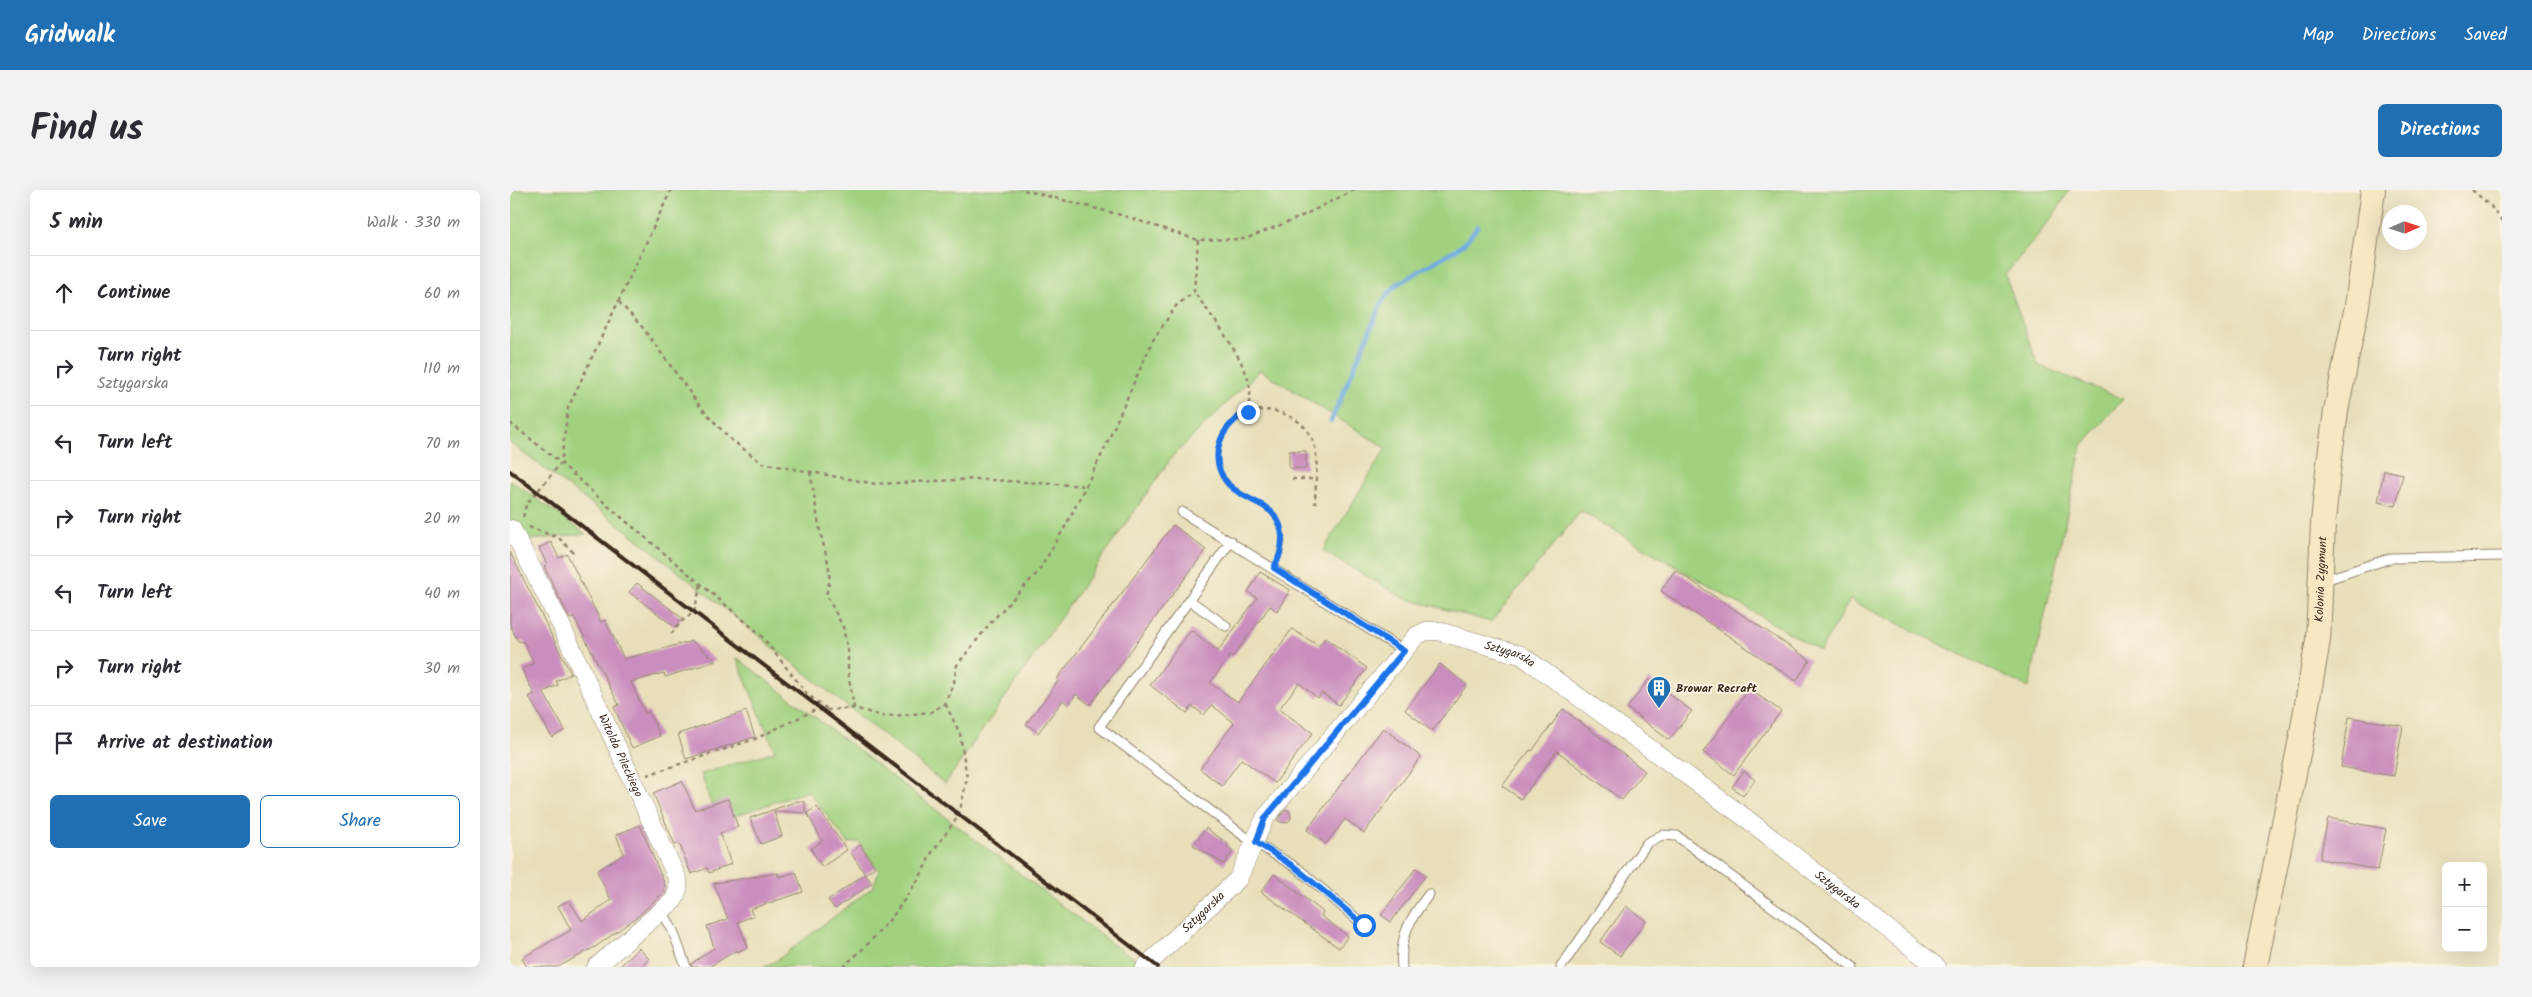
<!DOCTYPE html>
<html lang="en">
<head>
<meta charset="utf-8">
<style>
	body { margin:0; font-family:Kalam,sans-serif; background:#f2f2f3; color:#2b2b33 }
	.controls { position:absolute; right:15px; bottom:15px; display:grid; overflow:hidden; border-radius:8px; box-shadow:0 5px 20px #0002 }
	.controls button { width:45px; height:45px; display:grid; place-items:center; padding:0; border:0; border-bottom:1px solid #e1e1e2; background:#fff; color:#2b2b33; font:25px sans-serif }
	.compass { position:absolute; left:1872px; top:15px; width:45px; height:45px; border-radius:50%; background:#fff; box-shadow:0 5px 20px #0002; rotate:87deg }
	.stop { position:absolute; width:15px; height:15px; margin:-11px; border:4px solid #1a73e8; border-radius:50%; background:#fff }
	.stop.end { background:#1a73e8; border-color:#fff; box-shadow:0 1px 5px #0008 }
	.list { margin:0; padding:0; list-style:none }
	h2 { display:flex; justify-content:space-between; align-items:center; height:65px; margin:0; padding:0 20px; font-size:21px }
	h2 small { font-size:16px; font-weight:400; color:#7c7c81 }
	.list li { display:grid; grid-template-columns:32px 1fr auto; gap:15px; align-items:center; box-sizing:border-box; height:75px; padding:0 20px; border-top:1px solid #e1e1e2 }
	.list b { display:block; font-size:19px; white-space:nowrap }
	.list p { margin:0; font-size:16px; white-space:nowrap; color:#7c7c81 }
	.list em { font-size:16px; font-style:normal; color:#7c7c81 }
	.actions { display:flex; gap:10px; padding:15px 20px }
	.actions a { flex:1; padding:11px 0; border:1px solid #1f6fb2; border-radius:8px; text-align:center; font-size:18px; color:#1f6fb2 }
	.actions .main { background:#1f6fb2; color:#fff }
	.icon { flex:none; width:28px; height:28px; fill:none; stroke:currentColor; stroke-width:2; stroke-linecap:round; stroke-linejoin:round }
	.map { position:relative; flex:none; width:1992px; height:777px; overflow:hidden; border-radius:8px }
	header { display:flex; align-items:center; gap:30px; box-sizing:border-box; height:70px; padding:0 25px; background:#1f6fb2; color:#fff }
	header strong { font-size:24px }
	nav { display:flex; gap:28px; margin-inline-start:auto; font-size:18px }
	.intro { display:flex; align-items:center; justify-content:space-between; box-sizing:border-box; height:120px; padding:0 30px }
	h1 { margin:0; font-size:35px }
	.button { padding:12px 22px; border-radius:8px; background:#1f6fb2; color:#fff; font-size:18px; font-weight:700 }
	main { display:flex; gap:30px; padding:0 30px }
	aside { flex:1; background:#fff; border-radius:8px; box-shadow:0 5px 20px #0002 }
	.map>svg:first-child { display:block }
	.green { fill:#a1d17f; stroke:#6e7e4e }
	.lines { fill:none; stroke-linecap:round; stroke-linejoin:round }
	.stream { stroke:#6faae0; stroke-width:4.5 }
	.building { fill:#ca8ebe }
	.lane-casing { stroke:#92846c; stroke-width:11 }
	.street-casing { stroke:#92846c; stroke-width:19 }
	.secondary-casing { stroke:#92846c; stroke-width:26 }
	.path { stroke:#92846c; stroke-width:2.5; stroke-dasharray:4 4; stroke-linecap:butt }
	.lane { stroke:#fff; stroke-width:9 }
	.street { stroke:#fff; stroke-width:18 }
	.secondary { stroke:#f7e8c3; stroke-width:24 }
	.rail { stroke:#3b2a1e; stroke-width:4 }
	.route { stroke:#1a73e8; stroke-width:6 }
	.labels { text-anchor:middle; stroke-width:4; stroke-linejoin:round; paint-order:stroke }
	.street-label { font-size:12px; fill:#3b2a1e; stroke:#fcf5e5 }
	.poi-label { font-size:12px; font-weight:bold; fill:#3b2a1e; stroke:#fcf5e5; text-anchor:start }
</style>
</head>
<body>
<header>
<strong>Gridwalk</strong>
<nav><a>Map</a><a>Directions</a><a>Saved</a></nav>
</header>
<div class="intro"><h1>Find us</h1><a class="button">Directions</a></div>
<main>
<aside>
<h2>5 min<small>Walk · 330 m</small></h2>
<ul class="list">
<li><svg class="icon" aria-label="ahead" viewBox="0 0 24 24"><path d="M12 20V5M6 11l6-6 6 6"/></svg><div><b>Continue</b></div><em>60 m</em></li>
<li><svg class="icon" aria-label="right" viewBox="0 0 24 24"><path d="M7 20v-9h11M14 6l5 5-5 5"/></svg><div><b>Turn right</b><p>Sztygarska</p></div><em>110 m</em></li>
<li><svg class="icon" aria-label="left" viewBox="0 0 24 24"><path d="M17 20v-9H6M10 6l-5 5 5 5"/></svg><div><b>Turn left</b></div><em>70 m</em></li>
<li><svg class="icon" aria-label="right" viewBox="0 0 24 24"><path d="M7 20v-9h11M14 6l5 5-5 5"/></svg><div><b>Turn right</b></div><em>20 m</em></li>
<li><svg class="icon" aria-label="left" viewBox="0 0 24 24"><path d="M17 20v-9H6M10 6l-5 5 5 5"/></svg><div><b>Turn left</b></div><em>40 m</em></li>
<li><svg class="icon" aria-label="right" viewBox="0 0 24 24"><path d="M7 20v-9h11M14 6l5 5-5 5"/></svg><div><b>Turn right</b></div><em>30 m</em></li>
<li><svg class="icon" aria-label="arrive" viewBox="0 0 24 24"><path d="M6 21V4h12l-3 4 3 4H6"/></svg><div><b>Arrive at destination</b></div></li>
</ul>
<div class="actions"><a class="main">Save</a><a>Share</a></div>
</aside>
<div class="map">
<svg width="1992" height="777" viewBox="0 0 1992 777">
	<rect width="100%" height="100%" fill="#fcf5e5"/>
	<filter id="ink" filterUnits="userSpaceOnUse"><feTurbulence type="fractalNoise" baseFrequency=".02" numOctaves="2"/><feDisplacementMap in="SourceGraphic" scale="10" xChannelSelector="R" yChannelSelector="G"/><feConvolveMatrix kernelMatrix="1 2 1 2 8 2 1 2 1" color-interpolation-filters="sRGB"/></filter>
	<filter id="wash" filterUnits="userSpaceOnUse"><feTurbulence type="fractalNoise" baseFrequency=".0096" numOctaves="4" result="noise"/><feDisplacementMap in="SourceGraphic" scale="20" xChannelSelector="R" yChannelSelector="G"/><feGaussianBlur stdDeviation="1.12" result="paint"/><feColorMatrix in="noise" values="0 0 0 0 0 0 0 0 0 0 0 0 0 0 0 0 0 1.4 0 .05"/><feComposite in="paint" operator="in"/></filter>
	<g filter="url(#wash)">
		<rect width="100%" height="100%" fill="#e8dfba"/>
		<path class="green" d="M0,0H1559L1542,28L1495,85L1528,175L1613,209L1572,255L1519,498L1340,410L1310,461L1071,321L981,432L894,408L813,361L876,258L750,180L662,267L435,594L112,337L0,253Z
			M0,290L76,344L21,350L8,357L0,340Z
			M226,467L606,757L626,769L625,771L627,773L623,777H253L266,771L363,697L369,681L349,652L338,653L298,601L207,632L191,584L265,561Z"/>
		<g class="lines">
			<path class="stream" d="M821,231L873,110L886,95L953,55L968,36"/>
		</g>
		<g id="blocks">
			<path class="building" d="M779,261H796V279L779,278Z
				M1874,280L1893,284L1886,316L1868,312Z
				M663,335L696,360L580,515L566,504L558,515L553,510L528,543L516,534L549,490L547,489Z
				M41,352L49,368L57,364L91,432L95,430L114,469L182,451L206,471L155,487L154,483L121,492L135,523L139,522L150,546L122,558L104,517L109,515L64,427L60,429L34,376L37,374L29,358Z
				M0,362L61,484L46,491L48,495L33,502L55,540L42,547L19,507L24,504L12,479L24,473L14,452L8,451L0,435Z
				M1165,380L1300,470L1286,491L1151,401Z
				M750,382L780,400L767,421L760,416L722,468L720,466L700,493L728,512L782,439L809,456L815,448L857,478L829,515L812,503L808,508L789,493L769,519L803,543L765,593L731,569L712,596L690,579L724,533L702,515L694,525L682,516L677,523L640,495L681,440L708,461L747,408L738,402Z
				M127,393L172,428L165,437L119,402Z
				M930,474L957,495L922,541L895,520Z
				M1139,489L1182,521L1159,550L1117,518Z
				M1239,499L1271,521L1224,585L1193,562Z
				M1053,519L1135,581L1112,610L1047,561L1011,609L992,596L1020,560L1022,561Z
				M236,521L245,547L176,569L168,544Z
				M1839,527L1893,536L1884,586L1831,577Z
				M873,538L911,567L854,643L835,629L816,654L797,640Z
				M1234,581L1245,590L1233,606L1222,597Z
				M172,591L185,620L218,609L228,637L210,643L221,674L199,683L197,678L181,684L169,653L165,655L143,603Z
				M288,611L295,612V623L264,621L272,646L251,654L240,628Z
				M307,617L337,660L312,677L301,659L312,651L297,623Z
				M776,619L780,622L781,629L776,633L770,632L767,630Z
				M1818,628L1876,639L1868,680L1810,669Z
				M130,635L155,695L154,702L127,727L85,757L48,777H17L12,768L61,740L48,716L59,710L72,731L101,710L87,681L114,664L106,645Z
				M696,638L718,654L717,656L723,661L714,674L683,655Z
				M350,655L365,677L355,684L341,663Z
				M906,678L916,685L881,732L871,725Z
				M286,682L293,702L240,719L243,726L228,732L238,757L227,762V760L199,777H182L181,774L204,758L197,736L218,729L204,693L268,683L269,687Z
				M355,684L362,693L325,719L318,710Z
				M764,684L813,722L811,726L838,746L829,758L751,702Z
				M1116,716L1136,731L1110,766L1090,752Z
				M129,758L139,769L131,777H109Z"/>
		</g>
	</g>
	<g filter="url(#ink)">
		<use href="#blocks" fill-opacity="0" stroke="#92846c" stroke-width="1"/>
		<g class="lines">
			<defs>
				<path id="lane" d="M672,322L894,461
					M721,351L589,537L734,646L787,678L854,735
					M1812,391L1881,368L1992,366
					M679,410L716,436
					M152,720L163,741L176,777
					M892,777C889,746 901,727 919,704
					M1051,777L1137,653L1152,645L1167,646L1343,777"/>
				<g id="street">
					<path id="s1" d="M0,341L2,339L51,435L168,690V699L164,710L86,777"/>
					<path id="s2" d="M635,777L728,689L755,628L906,446L916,441H928L1011,465L1237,629L1427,777"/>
				</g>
				<g id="secondary">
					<path id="s3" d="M1745,777L1791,549L1808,450L1813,333L1818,281L1826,221L1847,116L1863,0"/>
				</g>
			</defs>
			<use href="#lane" class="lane-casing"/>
			<use href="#street" class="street-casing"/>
			<use href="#secondary" class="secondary-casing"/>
			<path class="path" d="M514,0L611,25L688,50L735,49L788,28L844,0
				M1962,0L1980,15L1992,31
				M688,50L684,102C700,124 738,172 740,199C741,206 738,215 738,222
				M109,112L133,138L189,215L219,248L252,273L366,294L466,289L576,296
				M0,233L51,273L98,316L250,444L298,505L317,519
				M300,282C304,301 306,321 310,340C314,362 325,382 316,404L333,437L338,461V482L344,518
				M782,289H805
				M13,327L16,315L51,273L58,218L161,0
				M19,337L49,348L64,363
				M768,370C798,304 692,318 710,251C713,240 720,230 731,225C757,213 794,224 804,253C809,271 805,295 805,314
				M161,444L172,431L184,422L191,394
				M137,585L245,549L303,521L344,518L372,526L395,525L421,522L435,513L444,492L447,475L482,431L528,382L555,337L593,262L643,150L666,116L684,102
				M333,777L356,756L383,726L410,687L421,664L449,625L457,588L450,544L435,513"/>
			<use href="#lane" class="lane"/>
			<use href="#street" class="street"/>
			<use href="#secondary" class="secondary"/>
			<path class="rail" d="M0,281L648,777"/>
		</g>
	</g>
	<g class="lines" filter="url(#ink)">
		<path class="route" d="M738,222C710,234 696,270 719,295C729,305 743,310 755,317C777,331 775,357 764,378L894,461L755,628L746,652L786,678L854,735"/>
	</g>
	<defs>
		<symbol id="building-pin" viewBox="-11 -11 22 30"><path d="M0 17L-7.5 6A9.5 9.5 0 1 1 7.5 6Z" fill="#1f6fb2" stroke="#fcf5e5"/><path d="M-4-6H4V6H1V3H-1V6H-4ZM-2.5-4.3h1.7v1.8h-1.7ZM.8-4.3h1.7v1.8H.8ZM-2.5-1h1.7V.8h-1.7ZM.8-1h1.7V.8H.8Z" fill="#fff"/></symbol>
	</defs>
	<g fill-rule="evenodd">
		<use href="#building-pin" x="1135" y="484" width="28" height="38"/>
	</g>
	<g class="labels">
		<g class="street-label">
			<text dy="4" stroke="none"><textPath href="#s3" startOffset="394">Kolonia Zygmunt</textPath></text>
			<text dy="4" stroke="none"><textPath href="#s2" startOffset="530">Sztygarska</textPath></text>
			<text dy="4" stroke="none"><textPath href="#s1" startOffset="254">Witolda Pileckiego</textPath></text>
			<text dy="4" stroke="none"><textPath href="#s2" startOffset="935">Sztygarska</textPath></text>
			<text dy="4" stroke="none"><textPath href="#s2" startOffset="80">Sztygarska</textPath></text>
		</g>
		<g class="poi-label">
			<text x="1166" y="502">Browar Recraft</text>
		</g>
	</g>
</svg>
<div class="controls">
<button>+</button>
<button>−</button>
</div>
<svg class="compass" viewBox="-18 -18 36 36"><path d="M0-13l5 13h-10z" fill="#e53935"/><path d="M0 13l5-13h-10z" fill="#7c7c81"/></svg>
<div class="stop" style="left:854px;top:735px"></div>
<div class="stop end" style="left:738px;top:222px"></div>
</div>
</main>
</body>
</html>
